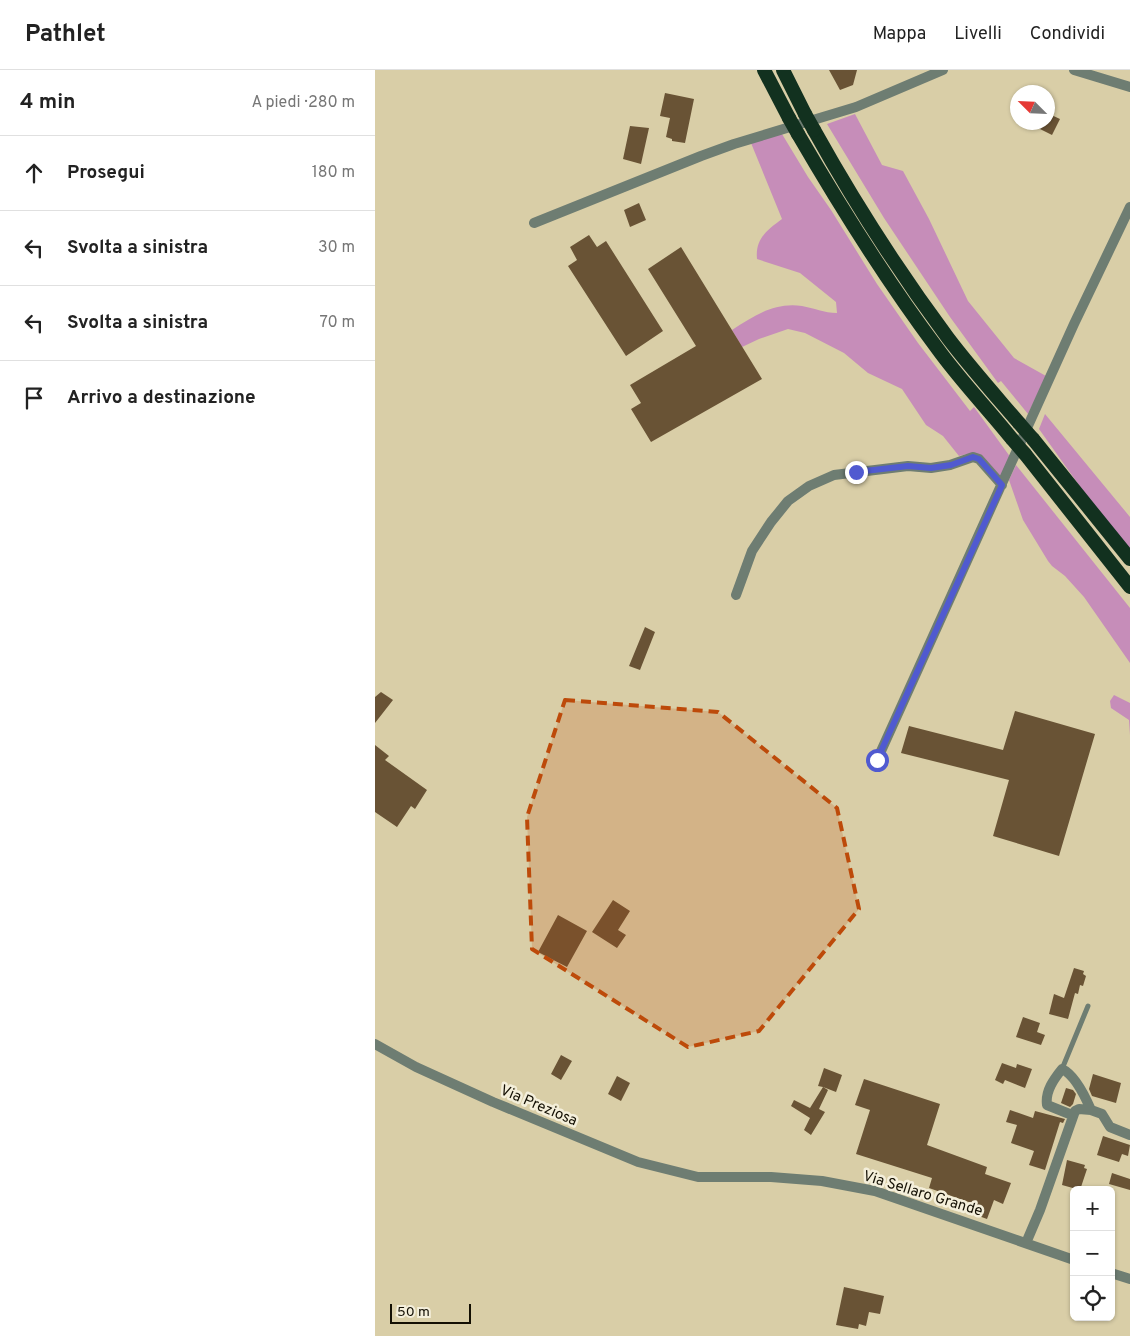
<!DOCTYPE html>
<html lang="it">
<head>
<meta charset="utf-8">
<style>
	body { margin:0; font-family:Overpass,sans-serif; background:#f2f2f2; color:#222 }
	.controls { position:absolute; right:15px; bottom:15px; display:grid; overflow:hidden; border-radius:8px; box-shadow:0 1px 4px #0004 }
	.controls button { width:45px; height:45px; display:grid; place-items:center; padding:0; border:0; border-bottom:1px solid #e0e0e0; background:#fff; color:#222; font:25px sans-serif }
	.compass { position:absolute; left:635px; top:15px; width:45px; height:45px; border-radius:50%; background:#fff; box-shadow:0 1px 4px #0004; rotate:294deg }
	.scale { position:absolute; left:15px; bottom:12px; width:81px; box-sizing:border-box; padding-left:5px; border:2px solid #130f03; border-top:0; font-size:14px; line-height:18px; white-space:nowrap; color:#130f03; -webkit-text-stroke:4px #f4efdb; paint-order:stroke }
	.stop { position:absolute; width:15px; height:15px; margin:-11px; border:4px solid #505ad0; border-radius:50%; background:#fff }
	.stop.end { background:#505ad0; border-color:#fff; box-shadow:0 1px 5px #0008 }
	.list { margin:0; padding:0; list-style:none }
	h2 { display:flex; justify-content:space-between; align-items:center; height:65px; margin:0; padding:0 20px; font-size:21px }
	h2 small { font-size:16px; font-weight:400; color:#767676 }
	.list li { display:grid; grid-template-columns:32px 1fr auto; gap:15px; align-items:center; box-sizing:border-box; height:75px; padding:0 20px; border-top:1px solid #e0e0e0 }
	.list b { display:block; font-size:19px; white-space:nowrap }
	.list em { font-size:16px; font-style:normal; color:#767676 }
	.icon { flex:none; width:28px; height:28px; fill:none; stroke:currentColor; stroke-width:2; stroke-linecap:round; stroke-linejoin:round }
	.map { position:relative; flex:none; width:755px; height:1266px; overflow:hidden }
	header { display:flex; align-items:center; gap:30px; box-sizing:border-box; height:70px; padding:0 25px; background:#fff; border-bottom:1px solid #e0e0e0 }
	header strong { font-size:24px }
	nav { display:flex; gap:28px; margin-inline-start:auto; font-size:18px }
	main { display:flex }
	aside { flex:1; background:#fff }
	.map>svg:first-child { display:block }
	.green { fill:#c68db9 }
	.building { fill:#695335 }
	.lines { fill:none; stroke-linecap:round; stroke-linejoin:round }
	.service { stroke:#6e7d72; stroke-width:5 }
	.minor { stroke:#6e7d72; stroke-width:10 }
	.tertiary { stroke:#6e7d72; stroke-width:10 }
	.trunk { stroke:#12311f; stroke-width:14 }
	.trunk-bridge { stroke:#12311f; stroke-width:14 }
	.route { stroke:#505ad0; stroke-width:6 }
	.marked { fill:#bd4a0a; fill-opacity:0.2; stroke:#bd4a0a; stroke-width:4; stroke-dasharray:10 6; stroke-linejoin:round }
	.labels { text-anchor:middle; stroke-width:5; stroke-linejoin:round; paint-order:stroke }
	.street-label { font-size:15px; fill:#130f03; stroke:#f4efdb }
</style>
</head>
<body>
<header>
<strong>Pathlet</strong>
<nav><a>Mappa</a><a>Livelli</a><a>Condividi</a></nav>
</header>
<main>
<aside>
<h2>4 min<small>A piedi · 280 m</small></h2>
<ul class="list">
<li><svg class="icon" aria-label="ahead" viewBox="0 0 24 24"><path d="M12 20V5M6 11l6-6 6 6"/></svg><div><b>Prosegui</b></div><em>180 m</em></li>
<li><svg class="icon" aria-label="left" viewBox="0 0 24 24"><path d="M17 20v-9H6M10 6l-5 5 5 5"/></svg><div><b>Svolta a sinistra</b></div><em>30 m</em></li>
<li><svg class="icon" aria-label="left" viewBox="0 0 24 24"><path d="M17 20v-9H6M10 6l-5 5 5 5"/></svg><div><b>Svolta a sinistra</b></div><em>70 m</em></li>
<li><svg class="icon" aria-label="arrive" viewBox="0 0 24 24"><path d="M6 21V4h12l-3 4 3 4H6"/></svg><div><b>Arrivo a destinazione</b></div></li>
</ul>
</aside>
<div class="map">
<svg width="755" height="1266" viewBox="0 0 755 1266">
	<rect width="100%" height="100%" fill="#d9cea7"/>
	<path class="green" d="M480,44L507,95L528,101L554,149L593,231L639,288L671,306L653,344L626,311L623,313L575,247L509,148L452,54Z
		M407,64L433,107L456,140L502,214L543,273L595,341L599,337L636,388L625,409L592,384L584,386L568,366L551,355L527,319L493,303L469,283L430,263L413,259L384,269L367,277L357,260C379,246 399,232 427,236C439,238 449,243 462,243L461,232L425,203L382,189C380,169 392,160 407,149L376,73Z
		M670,344L755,447V480L716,432L664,359Z
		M641,395L755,538V593L709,527L690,506L677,496L673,491L648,450L634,410Z
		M739,625L755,633V665L754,650L736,638L735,631Z"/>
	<path class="building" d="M454,0H482L478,15L465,20Z
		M290,23L319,29L310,73L297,71V69L291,67L295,48L285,46Z
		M672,43L685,49L677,65L651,52H672Z
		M255,56L274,58L266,94L248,89Z
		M264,133L271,150L255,157L249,140Z
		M214,165L222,177L231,171L288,261L251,286L193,196L202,190L195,177Z
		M306,177L387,309L276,372L256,339L266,333L255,315L321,276L273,199Z
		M270,557L280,562L265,600L254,596Z
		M6,622L18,630L0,653V627Z
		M640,641L720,664L684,786L618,766L634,710L526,683L534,656L628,680Z
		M0,675L14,686L10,690L52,720L40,739L36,736L22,757L0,742Z
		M238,830L255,841L243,860L251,865L242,878L217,862Z
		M183,845L212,861L192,897L163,882Z
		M699,898L709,901L708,904L711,906L708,916L705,915L703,924L700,923L693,949L674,944L679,924L689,928Z
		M648,947L665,953L662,962L670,965L666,975L641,967Z
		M186,985L197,991L186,1010L176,1004Z
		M627,993L641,998L642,994L657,999L650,1018L630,1010L628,1014L620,1010Z
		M449,998L467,1005L461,1022L448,1017L453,1020L444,1039L450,1042L436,1065L429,1060L435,1048L416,1036L419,1030L435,1038L448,1017L443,1016Z
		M718,1004L746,1013L741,1033L717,1026L714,1019Z
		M242,1006L255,1013L246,1031L233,1024Z
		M489,1009L565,1034L552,1075L612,1097L610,1104L636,1113L628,1134L619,1130L612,1149L601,1145L605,1136L554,1118L557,1108L481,1084L495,1040L480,1035Z
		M691,1018L698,1020L701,1024L698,1034L695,1037L686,1033Z
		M635,1040L658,1048L660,1041L690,1049L688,1053L685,1052L670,1100L654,1095L659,1081L636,1073L642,1055L631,1052Z
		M728,1066L755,1075L753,1086L747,1084L744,1092L722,1085Z
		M692,1090L710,1095L709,1098L712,1099L705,1120L687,1115Z
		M737,1103L755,1109V1120L734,1114Z
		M469,1217L509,1226L505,1244L494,1242L491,1256L484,1254L483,1259L461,1255Z"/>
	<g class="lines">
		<path class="service" d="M687,999L713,936"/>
		<path class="minor" d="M159,153L326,86L359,74L481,37L568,0
			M361,525L377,481L396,452L413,431L434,416L459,405L533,396L556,398L575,395L598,387L604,389L627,415
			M502,690L699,254L755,137
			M0,974L41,997L118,1032L263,1092L323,1107H396L447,1111L500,1121L699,1190
			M697,1045L672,1035C670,1021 679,1009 687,999C700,1005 710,1026 716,1040
			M651,1173L665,1140L700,1041L704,1039L716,1040L727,1044L735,1057L755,1065
			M736,1203L755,1209"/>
		<path class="tertiary" d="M699,0L755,17"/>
		<path class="trunk" d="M389,0L414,48
			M408,0L430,44
			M439,60C479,132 524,202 573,268C595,297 620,325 644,353
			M423,64C466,138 511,210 562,278C585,310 613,339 637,369
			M658,369L755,489
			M650,384L755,517"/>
		<path class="trunk-bridge" d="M430,44L439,60
			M414,48L423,64
			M644,353L658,369
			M637,369L650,384"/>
	</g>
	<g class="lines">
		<path class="route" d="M481,402L533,396L556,398L576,395L598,387L604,389L627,415L502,690"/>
	</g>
	<path class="marked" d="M190,630L343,642L462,738L484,839L384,961L313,977L157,879L152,747Z"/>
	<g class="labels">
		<g class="street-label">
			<text transform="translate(164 1035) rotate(23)" y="5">Via Preziosa</text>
			<text transform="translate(548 1123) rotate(17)" y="5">Via Sellaro Grande</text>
		</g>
	</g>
</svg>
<div class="controls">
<button>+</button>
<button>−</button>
<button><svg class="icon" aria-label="locate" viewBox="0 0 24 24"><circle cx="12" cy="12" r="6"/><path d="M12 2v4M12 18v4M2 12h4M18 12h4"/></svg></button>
</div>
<svg class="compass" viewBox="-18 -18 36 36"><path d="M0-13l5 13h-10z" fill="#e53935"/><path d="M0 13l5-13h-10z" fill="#767676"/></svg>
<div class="scale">50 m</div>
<div class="stop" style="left:502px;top:690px"></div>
<div class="stop end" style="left:481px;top:402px"></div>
</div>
</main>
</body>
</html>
